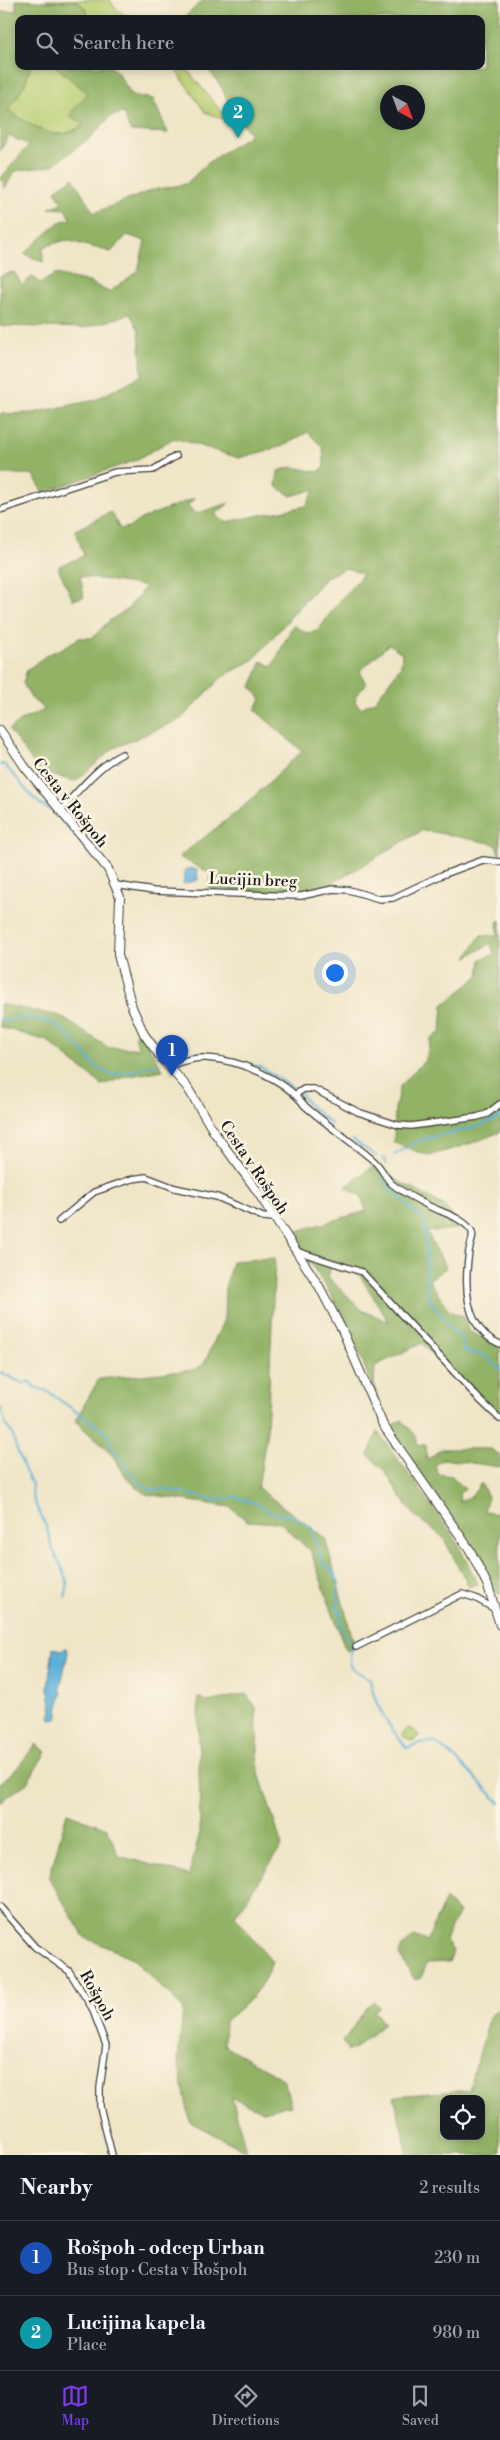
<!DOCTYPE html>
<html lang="en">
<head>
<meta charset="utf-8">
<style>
	body { margin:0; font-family:"Libre Bodoni",serif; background:#242831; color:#f1f3f6 }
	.controls { position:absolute; right:15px; bottom:15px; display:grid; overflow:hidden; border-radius:10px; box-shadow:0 2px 8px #0003 }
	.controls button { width:45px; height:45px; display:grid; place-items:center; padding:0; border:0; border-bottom:1px solid #363941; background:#171b24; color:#f1f3f6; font:25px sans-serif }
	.compass { position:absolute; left:380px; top:85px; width:45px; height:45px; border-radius:50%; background:#171b24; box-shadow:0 2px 8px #0003; rotate:139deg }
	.you { position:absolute; left:334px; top:972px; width:18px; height:18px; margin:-12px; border:4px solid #fff; border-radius:50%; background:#1a73e8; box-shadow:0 0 0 8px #1a73e833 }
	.badge { display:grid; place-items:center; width:32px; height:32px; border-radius:50%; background:#7c3aed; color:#fff; font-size:16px; font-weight:700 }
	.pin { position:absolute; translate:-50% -41px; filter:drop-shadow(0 1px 2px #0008) }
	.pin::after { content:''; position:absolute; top:26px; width:18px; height:15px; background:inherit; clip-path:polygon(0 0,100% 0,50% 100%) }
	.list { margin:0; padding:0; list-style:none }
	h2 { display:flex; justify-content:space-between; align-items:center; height:65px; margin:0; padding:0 20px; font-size:21px }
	h2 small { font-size:16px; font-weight:400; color:#9ea1a6 }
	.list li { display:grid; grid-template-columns:32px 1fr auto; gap:15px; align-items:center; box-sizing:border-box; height:75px; padding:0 20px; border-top:1px solid #363941 }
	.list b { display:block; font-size:19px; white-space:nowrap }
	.list p { margin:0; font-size:16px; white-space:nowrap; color:#9ea1a6 }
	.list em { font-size:16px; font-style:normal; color:#9ea1a6 }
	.icon { flex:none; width:28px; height:28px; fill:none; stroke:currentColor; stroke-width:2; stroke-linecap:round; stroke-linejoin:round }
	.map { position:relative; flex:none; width:500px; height:2155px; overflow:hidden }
	.search { position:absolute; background:#171b24; box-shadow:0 2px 8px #0003; left:15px; right:15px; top:15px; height:55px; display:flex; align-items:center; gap:12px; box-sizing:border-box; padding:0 18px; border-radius:10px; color:#9ea1a6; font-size:19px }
	.sheet { height:215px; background:#171b24 }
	nav { display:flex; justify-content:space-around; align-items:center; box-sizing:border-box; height:70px; border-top:1px solid #363941; background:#171b24; font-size:14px; color:#9ea1a6 }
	nav a { display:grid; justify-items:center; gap:2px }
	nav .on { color:#7c3aed }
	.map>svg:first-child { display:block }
	.green { fill:#b9cf74; stroke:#6a7648 }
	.forest { fill:#92b266; stroke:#576741; fill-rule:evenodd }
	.water { fill:#5db1d9; stroke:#3c667a }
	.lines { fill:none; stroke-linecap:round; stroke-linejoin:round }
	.stream { stroke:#5db1d9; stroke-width:2 }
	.street-casing { stroke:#3c3a36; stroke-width:8 }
	.secondary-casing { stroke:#3c3a36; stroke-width:10 }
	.street { stroke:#fff; stroke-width:5.5 }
	.secondary { stroke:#fff; stroke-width:8 }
	.labels { text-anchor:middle; stroke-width:5; stroke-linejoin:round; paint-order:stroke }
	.street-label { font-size:16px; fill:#1c1c1c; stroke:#fcf5e5 }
</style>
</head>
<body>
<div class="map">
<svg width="500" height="2155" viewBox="0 0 500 2155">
	<rect width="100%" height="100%" fill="#fcf5e5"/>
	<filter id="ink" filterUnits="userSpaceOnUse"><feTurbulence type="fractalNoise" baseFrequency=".02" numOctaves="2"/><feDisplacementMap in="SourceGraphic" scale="10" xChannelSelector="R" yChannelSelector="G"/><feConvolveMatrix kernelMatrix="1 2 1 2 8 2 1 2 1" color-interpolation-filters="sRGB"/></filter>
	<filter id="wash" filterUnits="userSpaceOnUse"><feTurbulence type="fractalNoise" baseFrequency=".0096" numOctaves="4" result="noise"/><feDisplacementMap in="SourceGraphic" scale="20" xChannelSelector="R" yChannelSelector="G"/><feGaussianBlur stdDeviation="1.12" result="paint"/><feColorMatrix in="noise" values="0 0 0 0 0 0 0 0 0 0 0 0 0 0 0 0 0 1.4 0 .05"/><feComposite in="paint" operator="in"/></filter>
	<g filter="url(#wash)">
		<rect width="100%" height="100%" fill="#efe5c7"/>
		<path class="green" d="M46,0H110L114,7L129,19H87V10L76,0L55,2Z
			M31,66H55L88,93L84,124C54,147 33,127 7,109L24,86Z
			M173,66H184L229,121L205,112Z
			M407,1728L411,1729L420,1736L414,1741L406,1739L402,1735Z"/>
		<path class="forest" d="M16,0L55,2L76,0L87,10V19H19V66H31L24,86L8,110C31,125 58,147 84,124L69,115L88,93L55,66H110L117,72L132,95L153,99L168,133L130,131L124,113L111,116L89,139L51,166L15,171L5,188L1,178L29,145L9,136L0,151V12L16,11Z
			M203,0H500V855L495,844L423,830L317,892L286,889L265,892L209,889L210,873L179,857L242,808L302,751L255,710L261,699L251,687L262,661L272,667L293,625L306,633L318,631L333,609L363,574L346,568L326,577L253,660L222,677L181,719L114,748L76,781L41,773L9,730L21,720L45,710L31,698L23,683L27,670L47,655L63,648L79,638H92L109,621L128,609L146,586L80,576L84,597L73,600L59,570V566L84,556L75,530L111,512L120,529L130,527L141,519L195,498L188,505L195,514L229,503L215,515L226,522L306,506L315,489L291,496L276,486L278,471L292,467L318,472L324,468L323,448L308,432L283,446L239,458L174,438L136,460L42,493L40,486L32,474H0V414L33,413L95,400L142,375L139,330L130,314L84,328L0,326V276L14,272L22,285L33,276L40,284L55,274L89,282L109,292L138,271L145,241L127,235L111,252L66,240L43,247V262L24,254L59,222L71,219L65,209L49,208L62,203L55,190L73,178L94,213L152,190L186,184L209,162L251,134L232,112L222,88L206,66H481V19H183ZM388,92H418V122H388ZM389,644L402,653L401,666L375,701L361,708L355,702L356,695L366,685L360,671Z
			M500,920V1132L472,1143L429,1156L394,1143L395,1109L400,1086L426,1059L431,1038L441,1032L443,1005L479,976L481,959L494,955L491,943L467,957L481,935L498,936L497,922Z
			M0,1004L60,1016L109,1048H138L135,1034L140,1032L163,1070L125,1077L102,1085L47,1041L0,1027Z
			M372,1167L443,1205L463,1228L427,1232L446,1268L429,1280L449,1311L464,1317L468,1331L500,1346V1415L470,1385L454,1380L422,1343L375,1366L374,1383L380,1411L360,1353L338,1306L291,1233L366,1211L361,1196L345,1187ZM332,1262L354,1266L389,1322L362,1310L328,1277Z
			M275,1258L267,1431L258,1488L325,1538L355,1647L346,1651L311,1552L281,1523L247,1521L230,1507L146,1494L128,1480L111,1453L75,1421L99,1379L194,1370L204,1364L224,1319L225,1289L232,1261Z
			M402,1420L416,1436L418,1446L426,1444L427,1460L441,1449H491L500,1455V1467L444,1459L435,1465L438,1474L452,1476L465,1489L459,1493L460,1502L472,1496L481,1483L488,1497L484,1511L500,1515V1595L492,1589L473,1551L453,1519L392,1434L394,1424Z
			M378,1432L453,1535L478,1584L469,1587L443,1537L416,1517L401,1497L384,1470L368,1455Z
			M246,1694L256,1707L259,1773L282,1846L235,1916L272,1962C263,1989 246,2004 225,2021L224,2045L283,2079L291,2105L263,2111L232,2097L246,2151L190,2122L178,2060L183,2009L132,1958L84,1937L49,1878L67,1813L107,1828L119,1856L189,1875L200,1832L198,1697L208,1702Z
			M36,1744L46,1752L27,1783L0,1802V1782L13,1773Z
			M445,1899L459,1912L445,1939L453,1951L449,1962L427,1963L421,1978L415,1980L399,1955L402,1947L414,1936L427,1941Z
			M373,2001L380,2007L374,2011L384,2024C373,2032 359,2048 348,2051L343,2042L366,2008Z
			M500,2007V2153L491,2155H408L394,2096L469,2090L490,2016ZM444,2099H481V2136H444Z"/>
		<path class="water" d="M190,868L197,870L198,880L183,884L185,870Z
			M53,1648L60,1650L66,1648L68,1653L60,1688L62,1694C57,1704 60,1712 57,1719L53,1720L50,1718L52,1710L48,1687Z"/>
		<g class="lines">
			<path class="stream" d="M0,765L3,764C20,778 29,800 50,810
				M55,812L75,836
				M79,841L89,854L88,857
				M0,1017L4,1021C21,1016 45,1017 60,1028C64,1031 78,1046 82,1050C89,1059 99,1073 111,1074C127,1076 142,1066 157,1064
				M177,1054C195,1051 208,1053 225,1058
				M251,1066H259L297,1090
				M301,1094L308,1104L331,1124
				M353,1140L376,1156
				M394,1155L420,1140L479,1126L500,1117
				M383,1158L386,1164
				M383,1179L390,1189L425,1222L427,1295C436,1306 435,1311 447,1321C447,1330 458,1334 463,1340L464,1351L485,1356L500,1369
				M0,1372L24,1384L29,1381L34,1387L47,1391L107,1433L111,1445L133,1476L142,1485L151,1490L166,1489L215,1500L236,1497L258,1504L272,1513L294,1516L312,1528L323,1563L334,1573L339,1583L337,1596L340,1600L336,1607L340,1611L341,1628L351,1644L350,1665L354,1670L370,1679C374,1706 389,1727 407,1748L420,1743L435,1742L455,1758L500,1803
				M0,1407L7,1427L13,1434C12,1440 28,1479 32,1484C30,1499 39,1510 45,1524C49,1532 50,1542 53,1550C61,1567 72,1579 65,1597"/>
		</g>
	</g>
	<g filter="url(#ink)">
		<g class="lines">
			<defs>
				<path id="street" d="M0,510L115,472L153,470L176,456
					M61,810C78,791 99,765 122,754
					M116,885L153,891L268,895L301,896L333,889L349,890L380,899L393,898L442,875L483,860L500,862
					M168,1066C179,1062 194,1057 206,1058C240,1060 285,1079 305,1106C327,1125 352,1142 374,1161C382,1168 385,1178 392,1184C402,1192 414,1198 425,1204C439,1212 461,1216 471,1230C475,1236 470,1244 469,1251C464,1285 464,1329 500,1344
					M296,1094L304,1089H314L358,1112L398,1125L411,1126L477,1117L487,1114L500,1104
					M59,1221L94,1192L132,1179L146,1177L175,1188L217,1197L263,1217L274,1218
					M296,1251L362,1272L480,1400L500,1419
					M356,1647L462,1594L475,1598L495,1609
					M0,1907L35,1947L69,1971L92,2008L106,2045L100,2088V2107L112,2155"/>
				<path id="secondary" d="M0,730L25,767L108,869L120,897L118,955L132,1007L144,1034L162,1059L187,1087L214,1132L255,1188L319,1286L343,1332L383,1425L470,1550L488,1586L500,1625"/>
			</defs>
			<use href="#street" class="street-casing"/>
			<use href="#secondary" class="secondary-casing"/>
			<use href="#street" class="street"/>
			<use href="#secondary" class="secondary"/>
		</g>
	</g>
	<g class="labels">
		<g class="street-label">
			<text transform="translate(71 802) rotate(51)" y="6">Cesta v Rošpoh</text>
			<text transform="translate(253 879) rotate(2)" y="6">Lucijin breg</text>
			<text transform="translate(255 1167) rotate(56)" y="6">Cesta v Rošpoh</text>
			<text transform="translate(98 1995) rotate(61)" y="6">Rošpoh</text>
		</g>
	</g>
</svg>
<div class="controls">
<button><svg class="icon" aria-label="locate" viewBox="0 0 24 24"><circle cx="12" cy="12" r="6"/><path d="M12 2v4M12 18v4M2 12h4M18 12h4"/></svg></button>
</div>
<svg class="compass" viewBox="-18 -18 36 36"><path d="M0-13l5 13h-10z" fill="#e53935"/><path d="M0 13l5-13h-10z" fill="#9ea1a6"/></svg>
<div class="you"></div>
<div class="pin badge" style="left:172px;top:1076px;background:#1a4fb4">1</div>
<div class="pin badge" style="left:238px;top:138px;background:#0f9aa8">2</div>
<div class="search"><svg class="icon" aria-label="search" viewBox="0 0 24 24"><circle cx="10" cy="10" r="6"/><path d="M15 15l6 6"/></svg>Search here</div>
</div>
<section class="sheet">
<h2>Nearby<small>2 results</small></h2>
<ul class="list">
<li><span class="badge" style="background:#1a4fb4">1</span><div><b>Rošpoh - odcep Urban</b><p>Bus stop · Cesta v Rošpoh</p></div><em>230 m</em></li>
<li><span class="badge" style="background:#0f9aa8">2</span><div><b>Lucijina kapela</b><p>Place</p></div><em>980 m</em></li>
</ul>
</section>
<nav>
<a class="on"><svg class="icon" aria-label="map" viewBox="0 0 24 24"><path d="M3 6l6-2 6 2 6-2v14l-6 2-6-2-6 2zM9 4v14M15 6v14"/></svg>Map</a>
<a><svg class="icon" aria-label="directions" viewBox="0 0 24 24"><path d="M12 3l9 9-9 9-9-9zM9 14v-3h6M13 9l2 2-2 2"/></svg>Directions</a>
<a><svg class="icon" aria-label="saved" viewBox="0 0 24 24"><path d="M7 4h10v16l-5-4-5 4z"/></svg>Saved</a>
</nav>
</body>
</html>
